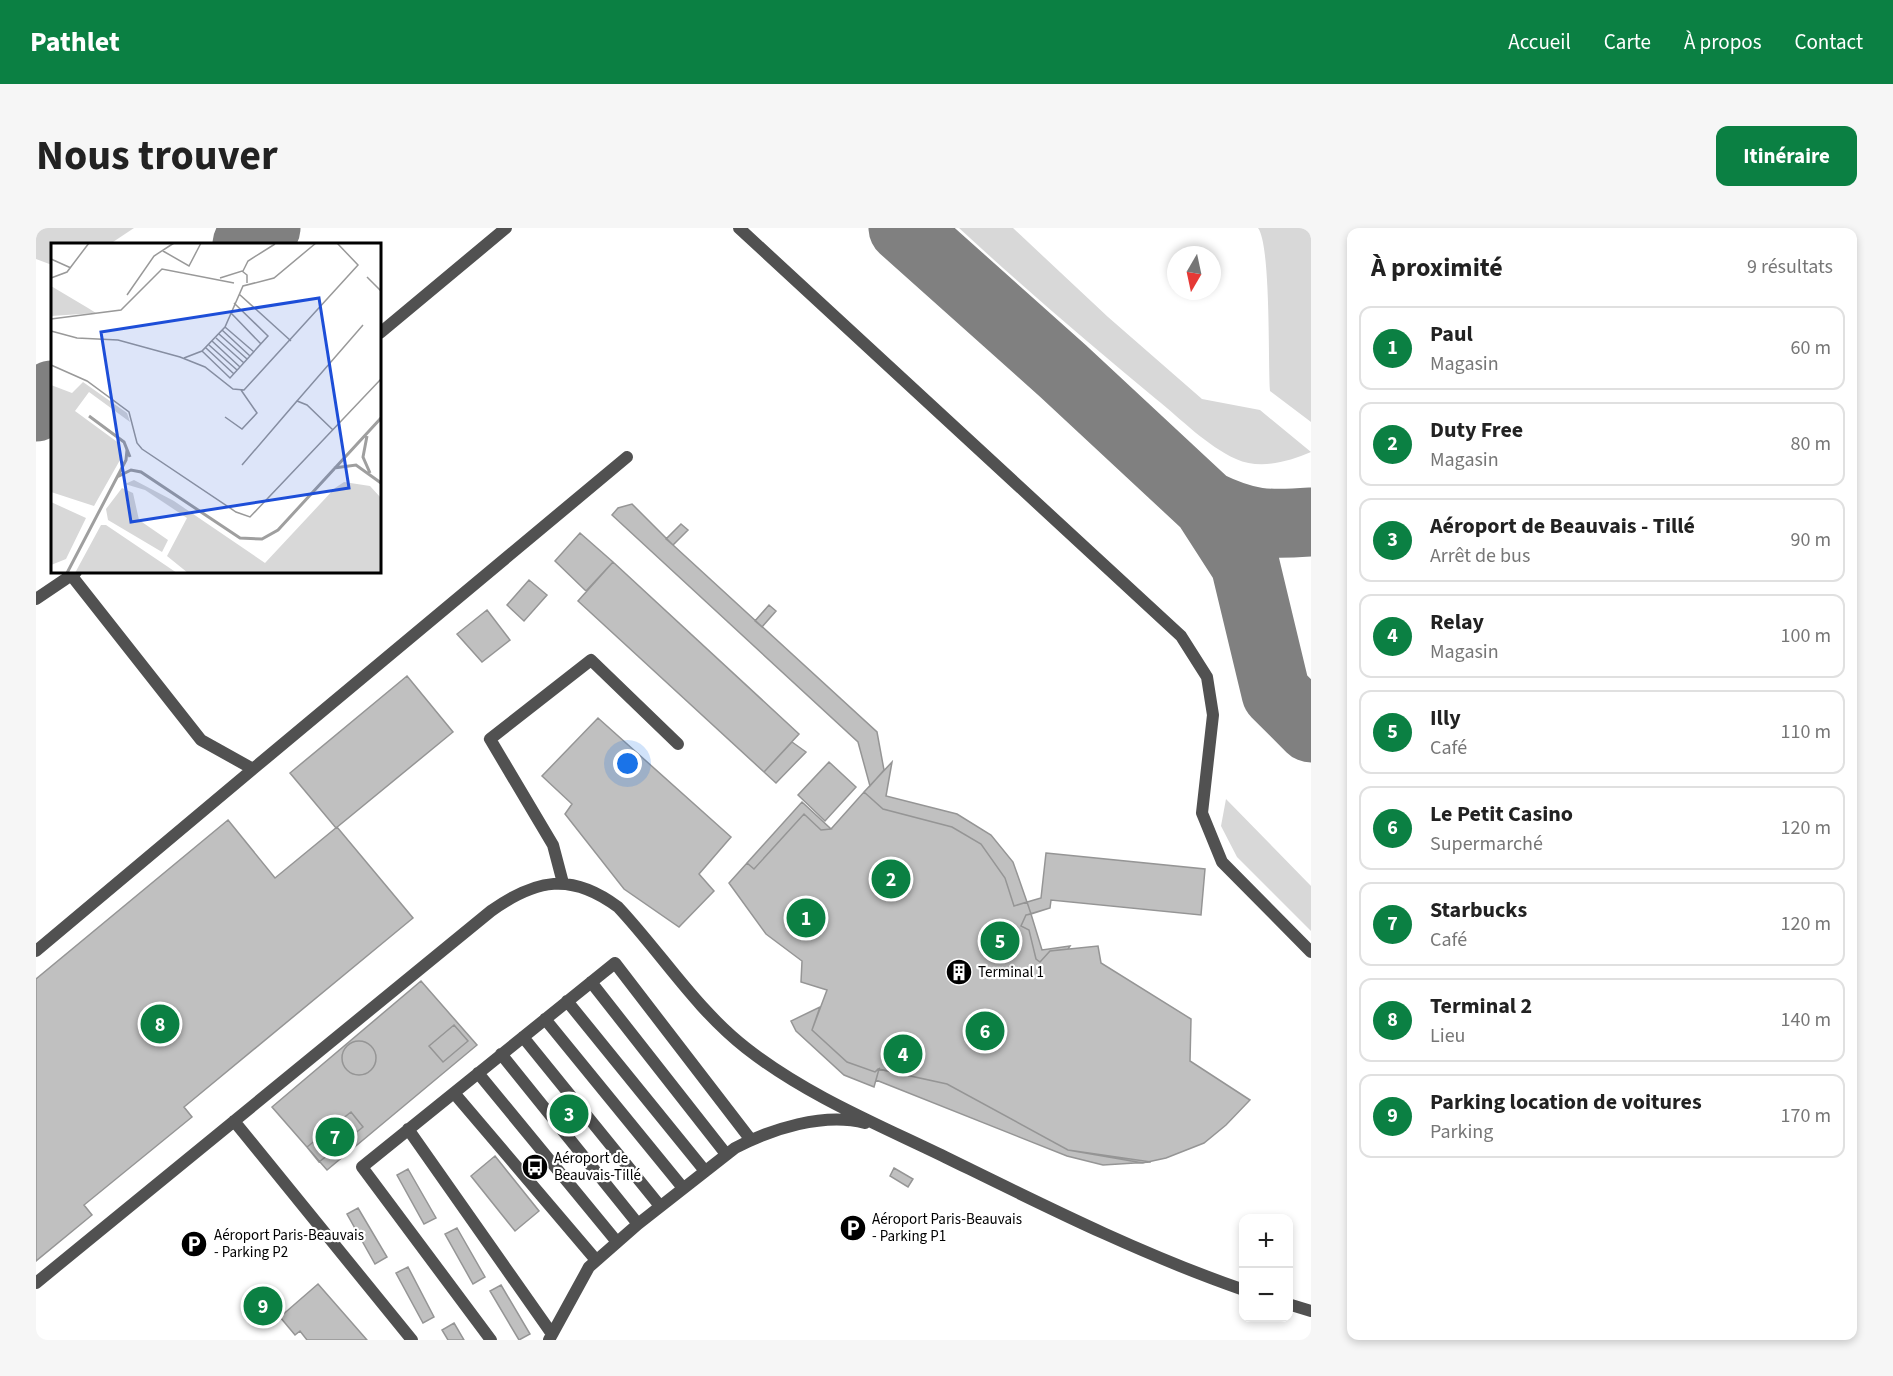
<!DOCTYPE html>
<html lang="fr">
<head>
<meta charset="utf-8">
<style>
	body { margin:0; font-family:"Source Sans 3",sans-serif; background:#f6f6f6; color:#222 }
	.controls { position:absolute; right:18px; bottom:18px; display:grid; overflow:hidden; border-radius:12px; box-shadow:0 3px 9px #0003 }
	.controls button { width:54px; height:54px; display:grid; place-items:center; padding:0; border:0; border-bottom:2px solid #e0e0e0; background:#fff; color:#222; font:30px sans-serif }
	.compass { position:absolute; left:1131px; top:18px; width:54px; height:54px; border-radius:50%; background:#fff; box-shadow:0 3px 9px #0003; rotate:189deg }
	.you { position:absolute; left:592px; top:536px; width:21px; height:21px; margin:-15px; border:4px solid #fff; border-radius:50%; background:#1a73e8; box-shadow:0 0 0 9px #1a73e833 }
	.badge { display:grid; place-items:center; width:39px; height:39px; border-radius:50%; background:#0b8043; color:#fff; font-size:20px; font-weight:700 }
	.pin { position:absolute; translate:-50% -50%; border:3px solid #fff; box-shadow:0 2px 6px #0006 }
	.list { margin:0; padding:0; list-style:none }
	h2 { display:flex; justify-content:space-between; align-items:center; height:78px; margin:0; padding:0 24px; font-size:26px }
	h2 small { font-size:20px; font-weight:400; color:#767676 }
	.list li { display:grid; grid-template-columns:39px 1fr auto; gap:18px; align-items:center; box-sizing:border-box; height:84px; margin:0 12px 12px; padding:0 12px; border:2px solid #e0e0e0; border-radius:12px }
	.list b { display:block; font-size:22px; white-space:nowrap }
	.list p { margin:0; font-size:20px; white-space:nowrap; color:#767676 }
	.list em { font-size:20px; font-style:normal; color:#767676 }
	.map { position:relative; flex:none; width:1275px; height:1112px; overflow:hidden; border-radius:12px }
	header { display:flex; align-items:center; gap:36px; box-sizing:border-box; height:84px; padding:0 30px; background:#0b8043; color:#fff }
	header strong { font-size:28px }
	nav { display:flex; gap:33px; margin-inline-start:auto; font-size:21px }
	.intro { display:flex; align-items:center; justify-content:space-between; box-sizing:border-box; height:144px; padding:0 36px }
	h1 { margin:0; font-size:42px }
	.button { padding:15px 27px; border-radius:12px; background:#0b8043; color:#fff; font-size:21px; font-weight:700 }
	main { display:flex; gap:36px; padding:0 36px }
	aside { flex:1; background:#fff; border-radius:12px; box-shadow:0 3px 9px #0003 }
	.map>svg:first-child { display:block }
	.green { fill:#d8d8d8 }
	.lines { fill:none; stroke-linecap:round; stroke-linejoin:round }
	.taxiway { stroke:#808080; stroke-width:69 }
	.building { fill:#c0c0c0; stroke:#959595; stroke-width:1.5 }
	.service { stroke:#515151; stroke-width:12 }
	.labels { text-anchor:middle; stroke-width:4.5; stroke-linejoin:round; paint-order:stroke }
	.poi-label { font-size:15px; fill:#000; stroke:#fff; text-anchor:start }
	.inset-river { fill:none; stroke:#9f9f9f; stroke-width:3 }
	.inset-road { fill:none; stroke:#999; stroke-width:1.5 }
	.view { fill:#1d4ed8; fill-opacity:0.15; stroke:#1d4ed8; stroke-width:3 }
	.inset-edge { fill:none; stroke:#000; stroke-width:3 }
</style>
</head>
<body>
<header>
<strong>Pathlet</strong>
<nav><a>Accueil</a><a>Carte</a><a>À propos</a><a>Contact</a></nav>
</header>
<div class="intro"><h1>Nous trouver</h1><a class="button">Itinéraire</a></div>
<main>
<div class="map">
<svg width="1275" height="1112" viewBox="0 0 1275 1112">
	<rect width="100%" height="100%" fill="#fff"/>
	<path class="green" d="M0,0H98L74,16H16V37L0,31Z
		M923,0H977L1072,89L1166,171L1224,182L1275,224C1251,234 1224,242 1200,231C1171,218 1145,191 1120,171C1052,115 987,59 923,0Z
		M1222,0H1275V194L1234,163C1232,134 1235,17 1222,0Z
		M1190,571L1275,658V703L1201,629L1185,598Z"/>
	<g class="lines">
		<path class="taxiway" d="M867,0L1027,143L1171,277C1212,297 1231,297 1275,294
			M211,16L230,0
			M0,179L16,167
			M1171,277L1209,336L1240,465L1275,500"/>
	</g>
	<path class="building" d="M596,276L637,317L841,504L848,542L834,558L822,514L576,287L582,280Z
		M645,296L652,302L637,317L630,311Z
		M544,305L577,334L550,363L519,333Z
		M577,334L763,506L728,544L542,373Z
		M493,352L511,367L488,393L471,377Z
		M733,377L740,383L726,399L719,393Z
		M451,382L474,412L446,434L421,406Z
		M371,448L417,504L300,600L254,545Z
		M562,490L695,609L663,646L678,663L643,699L588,661L529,586L536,576L506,548Z
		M756,514L770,524L740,555L728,544Z
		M793,534L820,559L789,593L762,567Z
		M856,534L850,568L921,586L955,607L977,634L991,674L978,678L969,650L945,616L916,599L847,581L828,564Z
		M828,564L847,581L916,599L945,616L969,650L978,678L1005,670L1010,625L1169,641L1165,687L1015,672L1014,680L990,687L985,698L993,702L1000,731L1004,734L1014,723L1062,718L1065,735L1155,791L1154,833L1214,872L1190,897L1168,915L1130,930L1107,935L1032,922L911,856L842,841L839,844L811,834L776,802L791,762L765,754L766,733L730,706L693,655L711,635L718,641L768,586L785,602L795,601Z
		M766,574L795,601L785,602L768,586L718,641L711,635Z
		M192,592L239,650L301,599L377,690L148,879L156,889L48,977L56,987L0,1033V751Z
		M1010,625L1169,641L1165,687L1015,672L1014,680L995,686L991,674L1005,670Z
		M995,686L1006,722L1034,718L1032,721L1014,723L1004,734L1000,731L993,702L985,698L990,687Z
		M385,753L441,817L291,942L236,879Z
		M784,779L776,802L811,834L839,844L843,841L838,859L808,847L760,803L755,793Z
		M418,797L432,813L407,834L393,818Z
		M306 830a17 17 0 1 1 34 0a17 17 0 1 1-34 0Z
		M843,841L911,856L1032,922L1115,934L1067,937L1031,928L840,852Z
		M315,884L327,899L283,934L271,919Z
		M459,928L503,983L479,1003L435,948Z
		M858,940L877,951L872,959L854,948Z
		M372,941L400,990L388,996L361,947Z
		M322,980L351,1029L339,1036L311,986Z
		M421,1000L449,1049L437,1056L409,1006Z
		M372,1039L398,1089L387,1095L360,1045Z
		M282,1056L331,1112H271L264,1103L259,1107L244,1089Z
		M465,1057L494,1106L483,1112L454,1063Z
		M418,1095L428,1112H412L406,1102Z"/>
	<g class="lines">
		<path class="service" d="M703,0L1145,408L1171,449L1177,487L1166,585L1186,634L1275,724
			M344,105L470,0
			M35,347L165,512L217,541L591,229
			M0,371L40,344
			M527,655L517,617L454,511L555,432L642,516
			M0,723L217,541
			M555,754L690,926
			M531,773L669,943
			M509,791L647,960
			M487,809L624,978
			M465,826L602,996
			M442,845L581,1014
			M418,865L560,1032
			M198,893L376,1112
			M372,901L516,1106
			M0,1055L455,683C500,651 535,644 582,679C626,726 659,780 710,820C770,867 841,896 909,929C1007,977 1104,1026 1208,1062
			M1252,1076L1275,1083
			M455,1112L326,939L579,735L715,912
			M513,1112L553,1039L602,996L699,920C735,901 788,884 829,895"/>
	</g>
	<defs>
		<symbol id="building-disc" viewBox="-11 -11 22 22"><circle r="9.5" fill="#000" stroke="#fff"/><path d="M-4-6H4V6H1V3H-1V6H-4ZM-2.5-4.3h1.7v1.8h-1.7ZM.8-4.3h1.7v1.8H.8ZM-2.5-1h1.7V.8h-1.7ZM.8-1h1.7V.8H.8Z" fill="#fff"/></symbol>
		<symbol id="bus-disc" viewBox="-11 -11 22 22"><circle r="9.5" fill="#000" stroke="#fff"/><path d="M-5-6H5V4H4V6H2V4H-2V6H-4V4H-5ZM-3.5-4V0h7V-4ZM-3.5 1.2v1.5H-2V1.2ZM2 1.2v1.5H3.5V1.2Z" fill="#fff"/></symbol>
		<symbol id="parking-disc" viewBox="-11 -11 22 22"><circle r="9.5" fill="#000" stroke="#fff"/><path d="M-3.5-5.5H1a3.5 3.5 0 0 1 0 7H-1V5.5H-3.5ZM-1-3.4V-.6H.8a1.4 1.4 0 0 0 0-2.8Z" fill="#fff"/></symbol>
	</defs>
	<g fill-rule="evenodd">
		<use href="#building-disc" x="908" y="729" width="30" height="30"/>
		<use href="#bus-disc" x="484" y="924" width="30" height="30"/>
		<use href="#parking-disc" x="802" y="985" width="30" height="30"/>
		<use href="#parking-disc" x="143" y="1001" width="30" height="30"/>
	</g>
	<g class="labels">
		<g class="poi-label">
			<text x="942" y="749">Terminal 1</text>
			<text x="518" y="935">Aéroport de<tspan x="518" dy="17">Beauvais-Tillé</tspan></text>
			<text x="836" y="996">Aéroport Paris-Beauvais<tspan x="836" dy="17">- Parking P1</tspan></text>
			<text x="178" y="1012">Aéroport Paris-Beauvais<tspan x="178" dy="17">- Parking P2</tspan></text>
		</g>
	</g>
	<g transform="translate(15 15)">
		<rect width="330" height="330" fill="#fff"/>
		<path d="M0,43L37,65L45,70L0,73ZM32,139L76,170L79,179L38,149L24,168L69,201V217L43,263L0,249V142L21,150ZM83,237L123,258L214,320L284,245L293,239L319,243L330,255V330H137L116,313L136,275L94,247L74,241ZM71,245L82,250L88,277L117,297L111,309L57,277L55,266ZM0,259L35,275L15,316L0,322ZM50,282H55L126,330H24Z" fill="#d8d8d8"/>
		<path class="inset-river" d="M38,173L73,199L79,214M316,193L312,214L319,230M283,225L305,222L330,240M66,234L80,227L90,229L189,295L211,296L227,287L330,175M16,330L75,217L76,207"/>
		<path class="inset-road" d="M112,8L138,23L150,0M0,16L20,25M192,28L197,18L224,1M316,34L330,48M0,35L16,29L38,0M169,35L191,28L196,32V40M188,51L240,98M76,52L103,13L123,0M180,70L210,101M0,76L70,67L111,26L183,40M174,84L203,109M171,87L199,113M0,88L26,95L67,97L129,114L154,124L182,146L193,147L307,22L286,0M168,91L196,116M165,95L193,120M161,98L189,124M158,102L186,127M155,105L183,131M151,108L179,135L217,93L183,60M133,115L151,108L174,84L192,43L223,35L265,0M0,122L36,138L78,169L86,200L91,206L185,269L199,274L330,136M246,158L312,82M174,174L191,186L206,170L190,147M191,222L246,158L256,162L282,187"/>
		<path class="view" d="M268,55L298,245L80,279L50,89Z"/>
		<rect width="330" height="330" class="inset-edge"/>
	</g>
</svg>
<div class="controls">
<button>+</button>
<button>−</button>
</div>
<svg class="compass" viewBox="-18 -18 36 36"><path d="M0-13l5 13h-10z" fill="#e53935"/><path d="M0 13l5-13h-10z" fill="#767676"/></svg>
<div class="you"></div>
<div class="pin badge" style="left:770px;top:690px">1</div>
<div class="pin badge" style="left:855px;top:651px">2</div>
<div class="pin badge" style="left:533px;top:886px">3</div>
<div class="pin badge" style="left:867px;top:826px">4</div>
<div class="pin badge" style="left:964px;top:713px">5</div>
<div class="pin badge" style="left:949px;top:803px">6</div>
<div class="pin badge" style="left:299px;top:909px">7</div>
<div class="pin badge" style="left:124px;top:796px">8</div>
<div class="pin badge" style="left:227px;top:1078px">9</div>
</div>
<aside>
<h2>À proximité<small>9 résultats</small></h2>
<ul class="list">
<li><span class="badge">1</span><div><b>Paul</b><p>Magasin</p></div><em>60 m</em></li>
<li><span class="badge">2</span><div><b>Duty Free</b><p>Magasin</p></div><em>80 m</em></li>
<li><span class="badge">3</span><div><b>Aéroport de Beauvais - Tillé</b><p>Arrêt de bus</p></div><em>90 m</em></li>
<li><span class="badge">4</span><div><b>Relay</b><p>Magasin</p></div><em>100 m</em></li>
<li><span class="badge">5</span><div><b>Illy</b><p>Café</p></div><em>110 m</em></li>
<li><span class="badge">6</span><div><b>Le Petit Casino</b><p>Supermarché</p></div><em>120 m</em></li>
<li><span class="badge">7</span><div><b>Starbucks</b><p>Café</p></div><em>120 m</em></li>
<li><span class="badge">8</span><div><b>Terminal 2</b><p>Lieu</p></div><em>140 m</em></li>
<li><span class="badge">9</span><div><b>Parking location de voitures</b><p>Parking</p></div><em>170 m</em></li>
</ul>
</aside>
</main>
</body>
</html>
